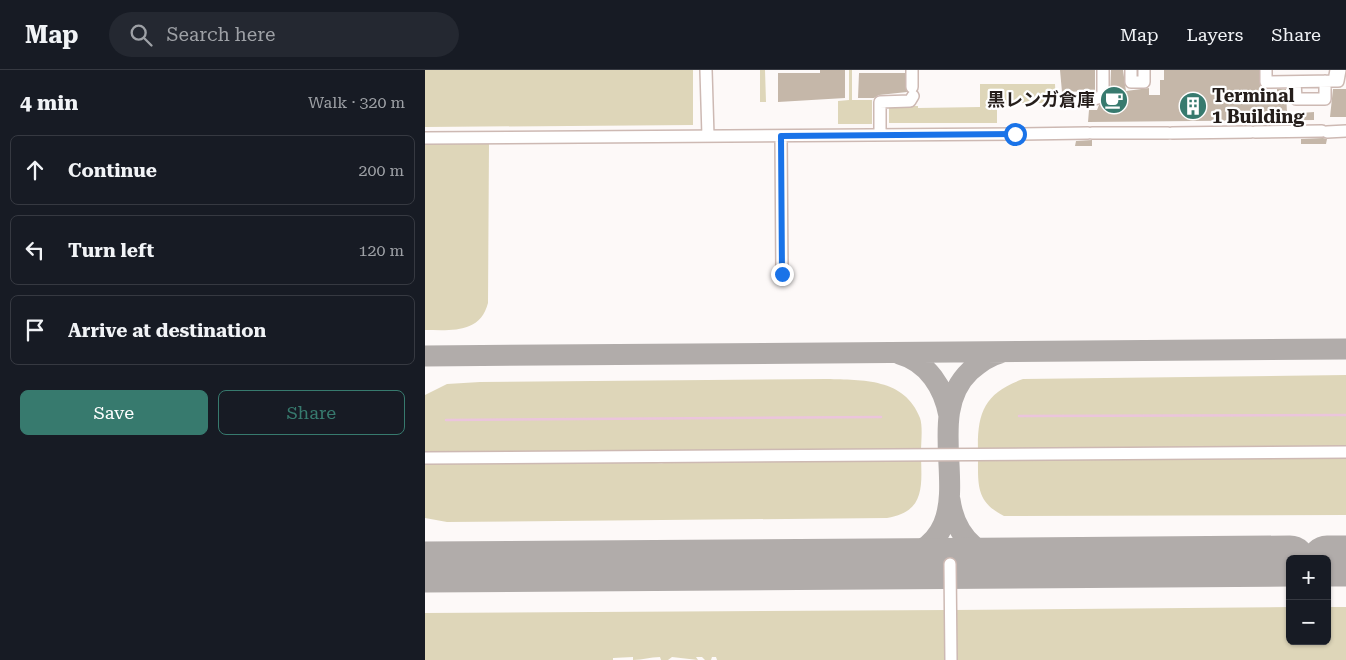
<!DOCTYPE html>
<html lang="en">
<head>
<meta charset="utf-8">
<style>
	body { margin:0; font-family:"Roboto Serif","Noto Sans JP",serif; background:#242831; color:#f1f3f6 }
	.controls { position:absolute; right:15px; bottom:15px; display:grid; overflow:hidden; border-radius:8px; box-shadow:0 1px 4px #0004 }
	.controls button { width:45px; height:45px; display:grid; place-items:center; padding:0; border:0; border-bottom:1px solid #363941; background:#171b24; color:#f1f3f6; font:25px sans-serif }
	.stop { position:absolute; width:15px; height:15px; margin:-11px; border:4px solid #1a73e8; border-radius:50%; background:#fff }
	.stop.end { background:#1a73e8; border-color:#fff; box-shadow:0 1px 5px #0008 }
	.list { margin:0; padding:0; list-style:none }
	h2 { display:flex; justify-content:space-between; align-items:center; height:65px; margin:0; padding:0 20px; font-size:21px }
	h2 small { font-size:16px; font-weight:400; color:#9ea1a6 }
	.list li { display:grid; grid-template-columns:32px 1fr auto; gap:15px; align-items:center; box-sizing:border-box; height:70px; margin:0 10px 10px; padding:0 10px; border:1px solid #363941; border-radius:8px }
	.list b { display:block; font-size:19px; white-space:nowrap }
	.list em { font-size:16px; font-style:normal; color:#9ea1a6 }
	.actions { display:flex; gap:10px; padding:15px 20px }
	.actions a { flex:1; padding:11px 0; border:1px solid #377a6e; border-radius:8px; text-align:center; font-size:18px; color:#377a6e }
	.actions .main { background:#377a6e; color:#fff }
	.icon { flex:none; width:28px; height:28px; fill:none; stroke:currentColor; stroke-width:2; stroke-linecap:round; stroke-linejoin:round }
	.map { position:relative; flex:none; width:921px; height:590px; overflow:hidden }
	header { display:flex; align-items:center; gap:30px; box-sizing:border-box; height:70px; padding:0 25px; background:#171b24; border-bottom:1px solid #363941 }
	header strong { font-size:24px }
	nav { display:flex; gap:28px; margin-inline-start:auto; font-size:18px }
	.search { width:350px; height:45px; background:#242831; display:flex; align-items:center; gap:12px; box-sizing:border-box; padding:0 18px; border-radius:28px; color:#9ea1a6; font-size:19px }
	main { display:flex }
	aside { flex:1; background:#171b24 }
	.map>svg:first-child { display:block }
	.green { fill:#ded6b9 }
	.lines { fill:none; stroke-linecap:round; stroke-linejoin:round }
	.stream { stroke:#ebc5dc; stroke-width:2.5 }
	.taxiway { stroke:#b1acaa; stroke-width:21 }
	.runway { stroke:#b1acaa; stroke-width:51 }
	.building { fill:#c5b7a9 }
	.minor-casing { stroke:#cdb9b3; stroke-width:14 }
	.minor { stroke:#fff; stroke-width:11 }
	.route { stroke:#1a73e8; stroke-width:6 }
	.labels { text-anchor:middle; stroke-width:4.5; stroke-linejoin:round; paint-order:stroke }
	.poi-label { font-size:18px; font-weight:bold; fill:#251e1b; stroke:#fff; text-anchor:start }
</style>
</head>
<body>
<header>
<strong>Map</strong>
<div class="search"><svg class="icon" aria-label="search" viewBox="0 0 24 24"><circle cx="10" cy="10" r="6"/><path d="M15 15l6 6"/></svg>Search here</div>
<nav><a>Map</a><a>Layers</a><a>Share</a></nav>
</header>
<main>
<aside>
<h2>4 min<small>Walk · 320 m</small></h2>
<ul class="list">
<li><svg class="icon" aria-label="ahead" viewBox="0 0 24 24"><path d="M12 20V5M6 11l6-6 6 6"/></svg><div><b>Continue</b></div><em>200 m</em></li>
<li><svg class="icon" aria-label="left" viewBox="0 0 24 24"><path d="M17 20v-9H6M10 6l-5 5 5 5"/></svg><div><b>Turn left</b></div><em>120 m</em></li>
<li><svg class="icon" aria-label="arrive" viewBox="0 0 24 24"><path d="M6 21V4h12l-3 4 3 4H6"/></svg><div><b>Arrive at destination</b></div></li>
</ul>
<div class="actions"><a class="main">Save</a><a>Share</a></div>
</aside>
<div class="map">
<svg width="921" height="590" viewBox="0 0 921 590">
	<rect width="100%" height="100%" fill="#fdf9f8"/>
	<path class="green" d="M0,0H268V55L0,57Z
		M335,0H340L341,32H335Z
		M424,0H427V30H447V54H413V31L424,30Z
		M555,14H630L631,33H583L579,37H572V53H464V36H493V38L555,37Z
		M0,74H64L63,233C55,264 26,260 0,260Z
		M921,305V379L553,382C552,343 559,323 598,309Z
		M402,309C437,310 480,308 495,348C498,357 496,372 496,382L0,386V325L22,314L55,312Z
		M903,384L921,388V445L579,446C551,432 553,415 553,387C571,387 585,396 604,386Z
		M496,387C497,418 499,442 462,448L22,452L0,448V391L215,389C230,395 245,394 260,389Z
		M865,537V571H902V537H921V590H528V540Z
		M523,540V590H292L291,587H287L286,590H280L277,587H271L273,590L247,587L243,590H236L235,587C225,587 218,590 208,590V587L188,588V590H0V543Z"/>
	<g class="lines">
		<path class="stream" d="M594,346L921,345
			M21,350L456,347"/>
		<path class="taxiway" d="M474,284C503,292 519,318 524,346
			M0,286L921,279
			M525,430C530,466 553,487 588,494
			M0,494L13,497
			M460,494C578,470 486,357 545,301C554,293 563,286 575,283"/>
		<path class="runway" d="M902,491H921
			M0,497L865,491"/>
	</g>
	<path class="building" d="M395,0H420V28L353,32V3H395Z
		M635,0H670V21L637,22Z
		M686,0H698L701,21L724,18V25H735V10H739V0H834L836,25H852V19H861L862,44L889,42V50L663,52L664,40H672L674,35L681,32L685,26Z
		M434,3H480L482,22L454,25L449,28H433Z
		M908,19H921V47H905Z
		M898,68L902,69L901,74H876V69Z
		M667,70V76H650L651,71Z"/>
	<g class="lines">
		<defs>
			<path id="minor" d="M281,0L283,66
				M487,0V17
				M706,0V12H719V0
				M841,0V12L909,11
				M911,0L909,11H913L915,0
				M870,12L871,29H900V11
				M635,30H666L676,27L678,23V0
				M830,62L897,61
				M902,62L921,61
				M667,63H743
				M747,63L826,62
				M596,64L663,63
				M455,65V32L485,31L488,26
				M356,66L357,204
				M0,68L590,64
				M0,388L921,382
				M525,494L526,590"/>
		</defs>
		<use href="#minor" class="minor-casing"/>
		<use href="#minor" class="minor"/>
	</g>
	<g class="lines">
		<path class="route" d="M357,204L356,66L590,64"/>
	</g>
	<defs>
		<symbol id="cafe-disc" viewBox="-11 -11 22 22"><circle r="9.5" fill="#377a6e" stroke="#fff"/><path d="M-5.5-4.5H6V0H3Q3 3.5 0 3.5H-2.5Q-5.5 3.5-5.5 0ZM3-3.2v2h1.7v-2ZM-6 4.5H4V6H-6Z" fill="#fff"/></symbol>
		<symbol id="building-disc" viewBox="-11 -11 22 22"><circle r="9.5" fill="#377a6e" stroke="#fff"/><path d="M-4-6H4V6H1V3H-1V6H-4ZM-2.5-4.3h1.7v1.8h-1.7ZM.8-4.3h1.7v1.8H.8ZM-2.5-1h1.7V.8h-1.7ZM.8-1h1.7V.8H.8Z" fill="#fff"/></symbol>
	</defs>
	<g fill-rule="evenodd">
		<use href="#cafe-disc" x="673" y="14" width="32" height="32"/>
		<use href="#building-disc" x="752" y="20" width="32" height="32"/>
	</g>
	<g class="labels">
		<g class="poi-label">
			<text x="787" y="32">Terminal<tspan x="787" dy="21">1 Building</tspan></text>
			<text x="670" y="36" text-anchor="end">黒レンガ倉庫</text>
		</g>
	</g>
</svg>
<div class="controls">
<button>+</button>
<button>−</button>
</div>
<div class="stop" style="left:590px;top:64px"></div>
<div class="stop end" style="left:357px;top:204px"></div>
</div>
</main>
</body>
</html>
